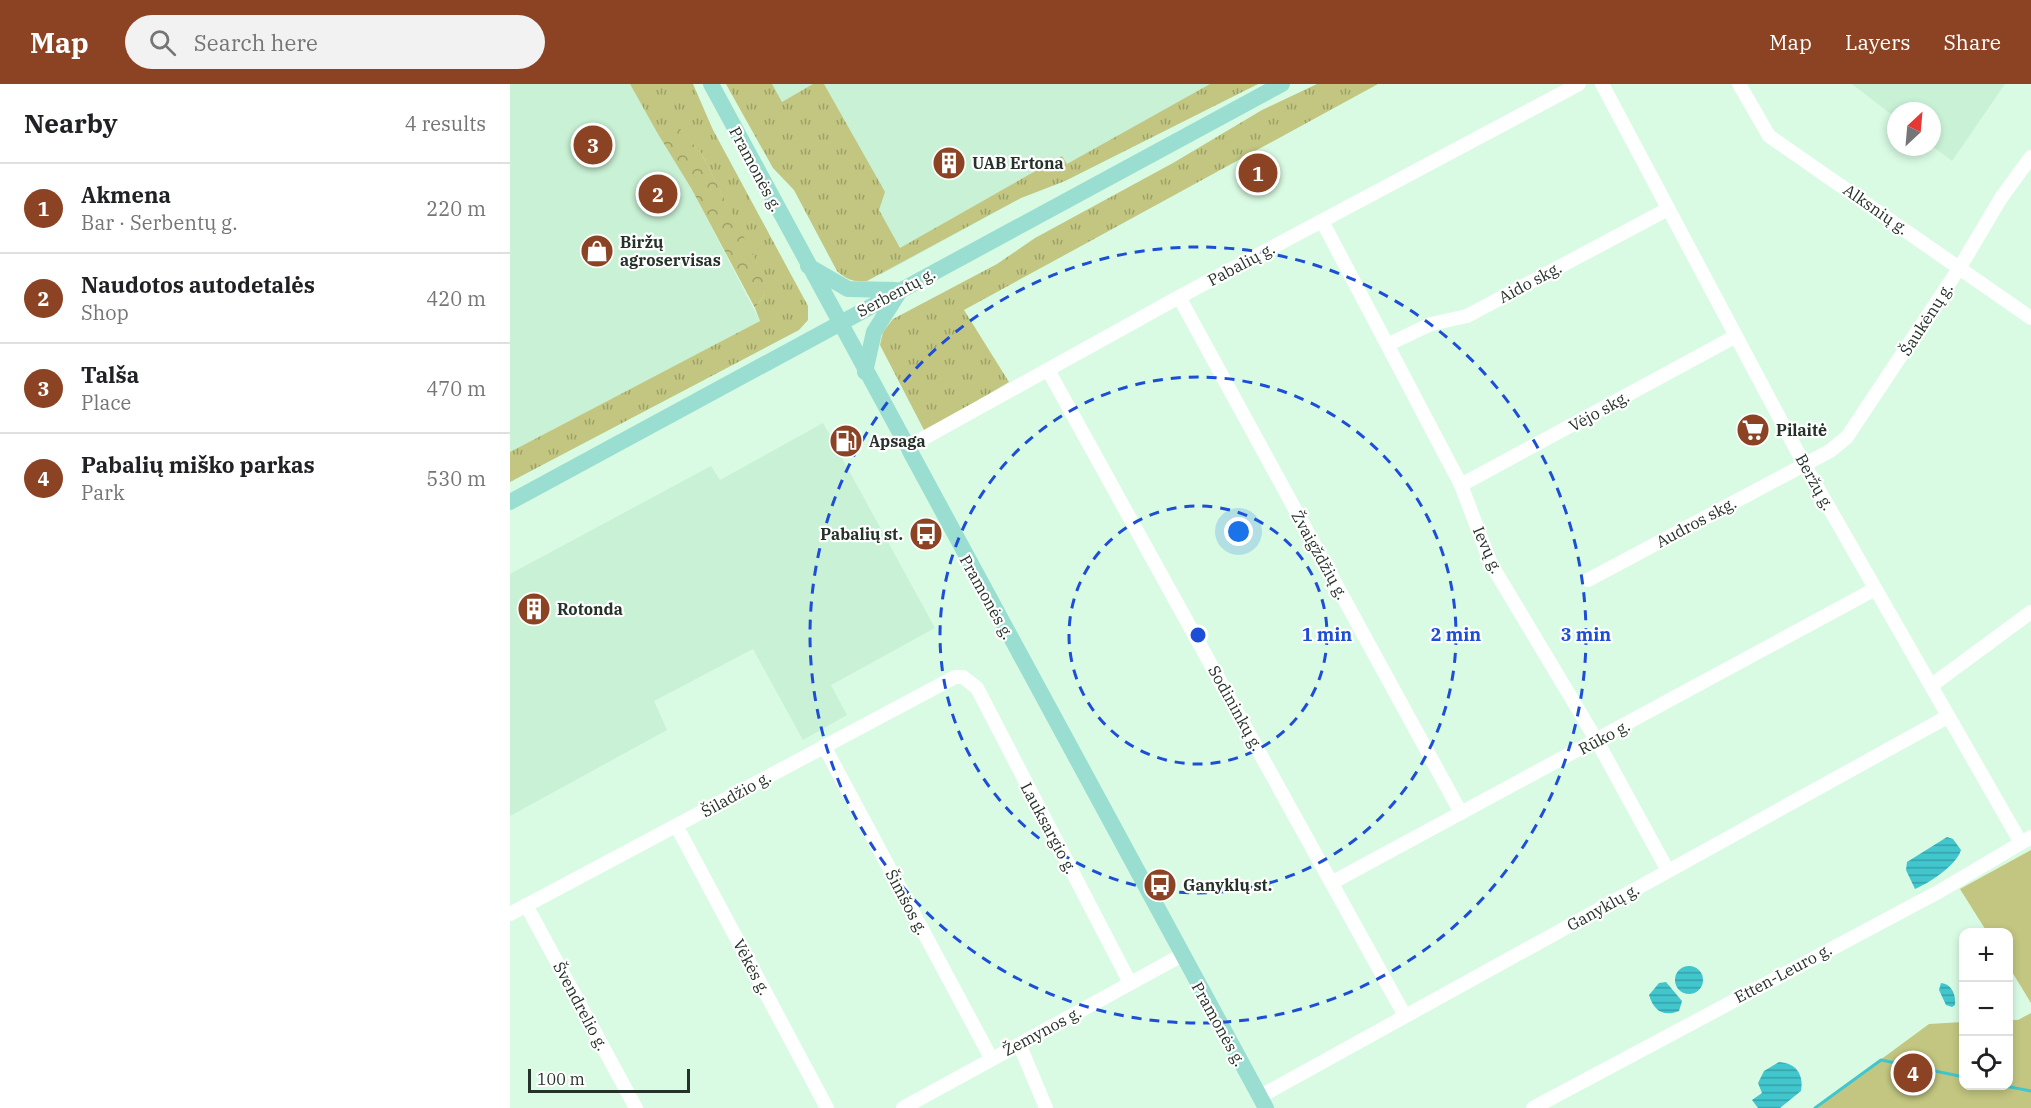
<!DOCTYPE html>
<html lang="en">
<head>
<meta charset="utf-8">
<style>
	body { margin:0; font-family:"IBM Plex Serif",serif; background:#f2f2f2; color:#202124 }
	.controls { position:absolute; right:18px; bottom:18px; display:grid; overflow:hidden; border-radius:12px; box-shadow:0 3px 9px #0003 }
	.controls button { width:54px; height:54px; display:grid; place-items:center; padding:0; border:0; border-bottom:2px solid #e0e0e0; background:#fff; color:#202124; font:30px sans-serif }
	.compass { position:absolute; left:1377px; top:18px; width:54px; height:54px; border-radius:50%; background:#fff; box-shadow:0 3px 9px #0003; rotate:26deg }
	.scale { position:absolute; left:18px; bottom:15px; width:162px; box-sizing:border-box; padding-left:6px; border:3px solid #253229; border-top:0; font-size:16px; line-height:21px; white-space:nowrap; color:#253229; -webkit-text-stroke:4px #fff; paint-order:stroke }
	.you { position:absolute; left:729px; top:448px; width:21px; height:21px; margin:-15px; border:4px solid #fff; border-radius:50%; background:#1a73e8; box-shadow:0 0 0 9px #1a73e833 }
	.badge { display:grid; place-items:center; width:39px; height:39px; border-radius:50%; background:#8b4323; color:#fff; font-size:20px; font-weight:700 }
	.pin { position:absolute; translate:-50% -50%; border:3px solid #fff; box-shadow:0 2px 6px #0006 }
	.list { margin:0; padding:0; list-style:none }
	h2 { display:flex; justify-content:space-between; align-items:center; height:78px; margin:0; padding:0 24px; font-size:26px }
	h2 small { font-size:20px; font-weight:400; color:#757577 }
	.list li { display:grid; grid-template-columns:39px 1fr auto; gap:18px; align-items:center; box-sizing:border-box; height:90px; padding:0 24px; border-top:2px solid #e0e0e0 }
	.list b { display:block; font-size:22px; white-space:nowrap }
	.list p { margin:0; font-size:20px; white-space:nowrap; color:#757577 }
	.list em { font-size:20px; font-style:normal; color:#757577 }
	.icon { flex:none; width:33px; height:33px; fill:none; stroke:currentColor; stroke-width:2; stroke-linecap:round; stroke-linejoin:round }
	.map { position:relative; flex:none; width:1521px; height:1024px; overflow:hidden }
	header { display:flex; align-items:center; gap:36px; box-sizing:border-box; height:84px; padding:0 30px; background:#8b4323; color:#fff }
	header strong { font-size:28px }
	nav { display:flex; gap:33px; margin-inline-start:auto; font-size:21px }
	.search { width:420px; height:54px; background:#f2f2f2; display:flex; align-items:center; gap:15px; box-sizing:border-box; padding:0 21px; border-radius:33px; color:#757577; font-size:22px }
	main { display:flex }
	aside { flex:1; background:#fff }
	.map>svg:first-child { display:block }
	.built { fill:#c8f1d5 }
	.grass { fill:url(#grass-tufts) }
	.forest { fill:url(#forest-crowns) }
	.park { fill:#c2c680 }
	.water { fill:url(#water-rules) }
	.lines { fill:none; stroke-linecap:round; stroke-linejoin:round }
	.stream { stroke:#41c6ce; stroke-width:3 }
	.minor { stroke:#fff; stroke-width:14 }
	.major { stroke:#9aded1; stroke-width:16 }
	.ring { fill:none; stroke:#1d4ed8; stroke-width:3; stroke-dasharray:10 8 }
	.labels { text-anchor:middle; stroke-width:4.5; stroke-linejoin:round; paint-order:stroke }
	.poi-label { font-size:16px; font-weight:bold; fill:#253229; stroke:#fff; text-anchor:start }
	.street-label { font-size:16px; fill:#253229; stroke:#fff }
	.centre { fill:#1d4ed8; stroke:#fff; stroke-width:3 }
	.ring-label { font-size:18px; text-anchor:middle; font-weight:bold; fill:#1d4ed8; stroke:#fff; stroke-width:4.5; stroke-linejoin:round; paint-order:stroke }
</style>
</head>
<body>
<header>
<strong>Map</strong>
<div class="search"><svg class="icon" aria-label="search" viewBox="0 0 24 24"><circle cx="10" cy="10" r="6"/><path d="M15 15l6 6"/></svg>Search here</div>
<nav><a>Map</a><a>Layers</a><a>Share</a></nav>
</header>
<main>
<aside>
<h2>Nearby<small>4 results</small></h2>
<ul class="list">
<li><span class="badge">1</span><div><b>Akmena</b><p>Bar · Serbentų g.</p></div><em>220 m</em></li>
<li><span class="badge">2</span><div><b>Naudotos autodetalės</b><p>Shop</p></div><em>420 m</em></li>
<li><span class="badge">3</span><div><b>Talša</b><p>Place</p></div><em>470 m</em></li>
<li><span class="badge">4</span><div><b>Pabalių miško parkas</b><p>Park</p></div><em>530 m</em></li>
</ul>
</aside>
<div class="map">
<svg width="1521" height="1024" viewBox="0 0 1521 1024">
	<defs>
		<pattern id="grass-tufts" width="24" height="20" patternUnits="userSpaceOnUse" patternTransform="scale(1.5)"><rect width="24" height="20" fill="#c2c680"/><path d="M3 7l-1-3M5 7V3M7 7l1-3M15 17l-1-3M17 17v-4M19 17l1-3" fill="none" stroke="#9da169"/></pattern>
		<pattern id="forest-crowns" width="20" height="18" patternUnits="userSpaceOnUse" patternTransform="scale(1.5)"><rect width="20" height="18" fill="#c2c680"/><path d="M2 6a3 3 0 1 1 6 0M12 15a3 3 0 1 1 6 0" fill="none" stroke="#9da169"/></pattern>
		<pattern id="water-rules" width="6" height="5" patternUnits="userSpaceOnUse" patternTransform="scale(1.5)"><rect width="6" height="5" fill="#41c6ce"/><path d="M0 2.5h6" fill="none" stroke="#36a1a7"/></pattern>
	</defs>
	<rect width="100%" height="100%" fill="#d9fbe4"/>
	<path class="built" d="M0,0H120L181,104L250,237L0,368Z
		M216,0H748L555,97L511,114L372,190L327,187L284,106L263,84Z
		M1342,0H1495L1442,77L1422,62V27H1386V34Z
		M313,339L425,544L321,601L337,631L293,656L243,565L144,617L157,646L0,732V490L201,382L210,396Z"/>
	<path class="grass" d="M120,0H183L203,46L298,222V236L289,246L0,398V368L250,237L245,224L253,213L256,198L191,69L166,41L148,50Z
		M216,0H262L272,18L303,0H314L375,108L369,126L390,164L552,72L557,80L700,0H748L555,97L511,114L357,197C343,198 337,196 327,187L284,106L263,84Z
		M807,0H868L454,226L499,298L415,348L370,261L373,248L383,235L487,180L525,154L663,79L752,26Z"/>
	<path class="forest" d="M166,40L191,69L257,198L253,213L245,224L181,104L148,50Z"/>
	<path class="park" d="M1521,766V919L1499,883L1498,848H1477L1450,805Z
		M1521,929V1024H1305L1419,940L1453,938L1454,1002H1498L1499,936H1508Z"/>
	<path class="water" d="M1437,753L1443,755L1451,766C1446,782 1419,799 1405,805L1396,786L1397,778Z
		M1165 896a14 14 0 1 1 28 0a14 14 0 1 1-28 0Z
		M1156,898L1172,917L1169,927C1153,933 1144,927 1139,911L1149,899Z
		M1431,899C1442,900 1446,911 1445,921L1442,923L1436,921L1429,906Z
		M1269,978C1286,979 1294,990 1291,1007L1270,1024H1248L1242,1016L1252,1009L1248,999L1254,987Z"/>
	<g class="lines">
		<path class="stream" d="M1495,1002L1521,1007
			M1305,1024L1371,976L1454,993"/>
		<path class="minor" d="M1092,0L1294,380L1511,759
			M1229,0L1259,52L1521,234
			M812,137L951,401L981,480L1087,657L1158,787
			M669,213L951,729
			M879,260L921,240L957,232L1158,125
			M538,286L895,932
			M396,364L669,213L1069,0
			M951,401L1226,252
			M1078,496L1320,367L1337,353L1450,183L1491,114L1521,73
			M1422,601L1521,528
			M314,662L481,974
			M167,743L317,1024
			M823,798L1365,505
			M16,821L126,1024
			M0,830L445,593H453L467,604L620,899
			M510,962L536,1024
			M749,1013L1437,633
			M393,1024L672,871
			M1023,1024L1430,807L1521,753"/>
		<path class="major" d="M201,0L756,1024
			M298,182L338,205L386,206
			M355,288L364,248L388,210
			M0,418L772,0"/>
	</g>
	<g class="ring">
		<circle cx="688" cy="551" r="129"/>
		<circle cx="688" cy="551" r="258"/>
		<circle cx="688" cy="551" r="388"/>
	</g>
	<defs>
		<symbol id="building-disc" viewBox="-11 -11 22 22"><circle r="9.5" fill="#8b4323" stroke="#fff"/><path d="M-4-6H4V6H1V3H-1V6H-4ZM-2.5-4.3h1.7v1.8h-1.7ZM.8-4.3h1.7v1.8H.8ZM-2.5-1h1.7V.8h-1.7ZM.8-1h1.7V.8H.8Z" fill="#fff"/></symbol>
		<symbol id="shop-disc" viewBox="-11 -11 22 22"><circle r="9.5" fill="#8b4323" stroke="#fff"/><path d="M-5-2.5h2.3a2.7 3.5 0 0 1 5.4 0H5L5.5 6h-11ZM-1.5-2.5h3a1.5 2.3 0 0 0-3 0Z" fill="#fff"/></symbol>
		<symbol id="supermarket-disc" viewBox="-11 -11 22 22"><circle r="9.5" fill="#8b4323" stroke="#fff"/><path d="M-6-5.5h2.5l.6 2H6L4.5 2H-2.5L-4.4-4H-6ZM-1.5 3.2a1.3 1.3 0 1 0 .1 0ZM3 3.2a1.3 1.3 0 1 0 .1 0Z" fill="#fff"/></symbol>
		<symbol id="fuel-disc" viewBox="-11 -11 22 22"><circle r="9.5" fill="#8b4323" stroke="#fff"/><path d="M-5.5-6h7V0h2V4h1.3V-2.5L3-4.5l.8-.8L6-3V5H2.5V1h-1V6h-7ZM-4.2-4.7v3.2H.2V-4.7Z" fill="#fff"/></symbol>
		<symbol id="bus-disc" viewBox="-11 -11 22 22"><circle r="9.5" fill="#8b4323" stroke="#fff"/><path d="M-5-6H5V4H4V6H2V4H-2V6H-4V4H-5ZM-3.5-4V0h7V-4ZM-3.5 1.2v1.5H-2V1.2ZM2 1.2v1.5H3.5V1.2Z" fill="#fff"/></symbol>
	</defs>
	<g fill-rule="evenodd">
		<use href="#building-disc" x="420" y="60" width="38" height="38"/>
		<use href="#shop-disc" x="68" y="148" width="38" height="38"/>
		<use href="#supermarket-disc" x="1224" y="327" width="38" height="38"/>
		<use href="#fuel-disc" x="317" y="338" width="38" height="38"/>
		<use href="#bus-disc" x="397" y="431" width="38" height="38"/>
		<use href="#building-disc" x="5" y="506" width="38" height="38"/>
		<use href="#bus-disc" x="631" y="782" width="38" height="38"/>
	</g>
	<g class="labels">
		<g class="poi-label">
			<text x="462" y="85">UAB Ertona</text>
			<text x="110" y="164">Biržų<tspan x="110" dy="18">agroservisas</tspan></text>
			<text x="1266" y="352">Pilaitė</text>
			<text x="359" y="363">Apsaga</text>
			<text x="393" y="456" text-anchor="end">Pabalių st.</text>
			<text x="47" y="531">Rotonda</text>
			<text x="673" y="807">Ganyklų st.</text>
		</g>
		<g class="street-label">
			<text transform="translate(246 85) rotate(62)" y="6">Pramonės g.</text>
			<text transform="translate(1366 125) rotate(35)" y="6">Alksnių g.</text>
			<text transform="translate(731 180) rotate(-28)" y="6">Pabalių g.</text>
			<text transform="translate(1020 198) rotate(-28)" y="6">Aido skg.</text>
			<text transform="translate(386 208) rotate(-28)" y="6">Serbentų g.</text>
			<text transform="translate(1416 235) rotate(-57)" y="6">Šaukėnų g.</text>
			<text transform="translate(1089 327) rotate(-29)" y="6">Vėjo skg.</text>
			<text transform="translate(1305 398) rotate(61)" y="6">Beržų g.</text>
			<text transform="translate(1186 438) rotate(-28)" y="6">Audros skg.</text>
			<text transform="translate(978 466) rotate(66)" y="6">Ievų g.</text>
			<text transform="translate(810 471) rotate(61)" y="6">Žvaigždžių g.</text>
			<text transform="translate(477 513) rotate(61)" y="6">Pramonės g.</text>
			<text transform="translate(726 624) rotate(61)" y="6">Sodininkų g.</text>
			<text transform="translate(1094 653) rotate(-28)" y="6">Rūko g.</text>
			<text transform="translate(226 710) rotate(-29)" y="6">Šiladžio g.</text>
			<text transform="translate(539 744) rotate(62)" y="6">Lauksargio g.</text>
			<text transform="translate(397 818) rotate(62)" y="6">Šimšos g.</text>
			<text transform="translate(1093 823) rotate(-29)" y="6">Ganyklų g.</text>
			<text transform="translate(242 883) rotate(62)" y="6">Vėkės g.</text>
			<text transform="translate(1273 889) rotate(-28)" y="6">Etten-Leuro g.</text>
			<text transform="translate(71 922) rotate(62)" y="6">Švendrelio g.</text>
			<text transform="translate(709 940) rotate(61)" y="6">Pramonės g.</text>
			<text transform="translate(532 947) rotate(-28)" y="6">Žemynos g.</text>
		</g>
	</g>
	<circle cx="688" cy="551" r="9" class="centre"/>
	<g class="ring-label">
		<text x="817" y="557">1 min</text>
		<text x="946" y="557">2 min</text>
		<text x="1076" y="557">3 min</text>
	</g>
</svg>
<div class="controls">
<button>+</button>
<button>−</button>
<button><svg class="icon" aria-label="locate" viewBox="0 0 24 24"><circle cx="12" cy="12" r="6"/><path d="M12 2v4M12 18v4M2 12h4M18 12h4"/></svg></button>
</div>
<svg class="compass" viewBox="-18 -18 36 36"><path d="M0-13l5 13h-10z" fill="#e53935"/><path d="M0 13l5-13h-10z" fill="#757577"/></svg>
<div class="scale">100 m</div>
<div class="you"></div>
<div class="pin badge" style="left:748px;top:89px">1</div>
<div class="pin badge" style="left:148px;top:110px">2</div>
<div class="pin badge" style="left:83px;top:61px">3</div>
<div class="pin badge" style="left:1403px;top:989px">4</div>
</div>
</main>
</body>
</html>
